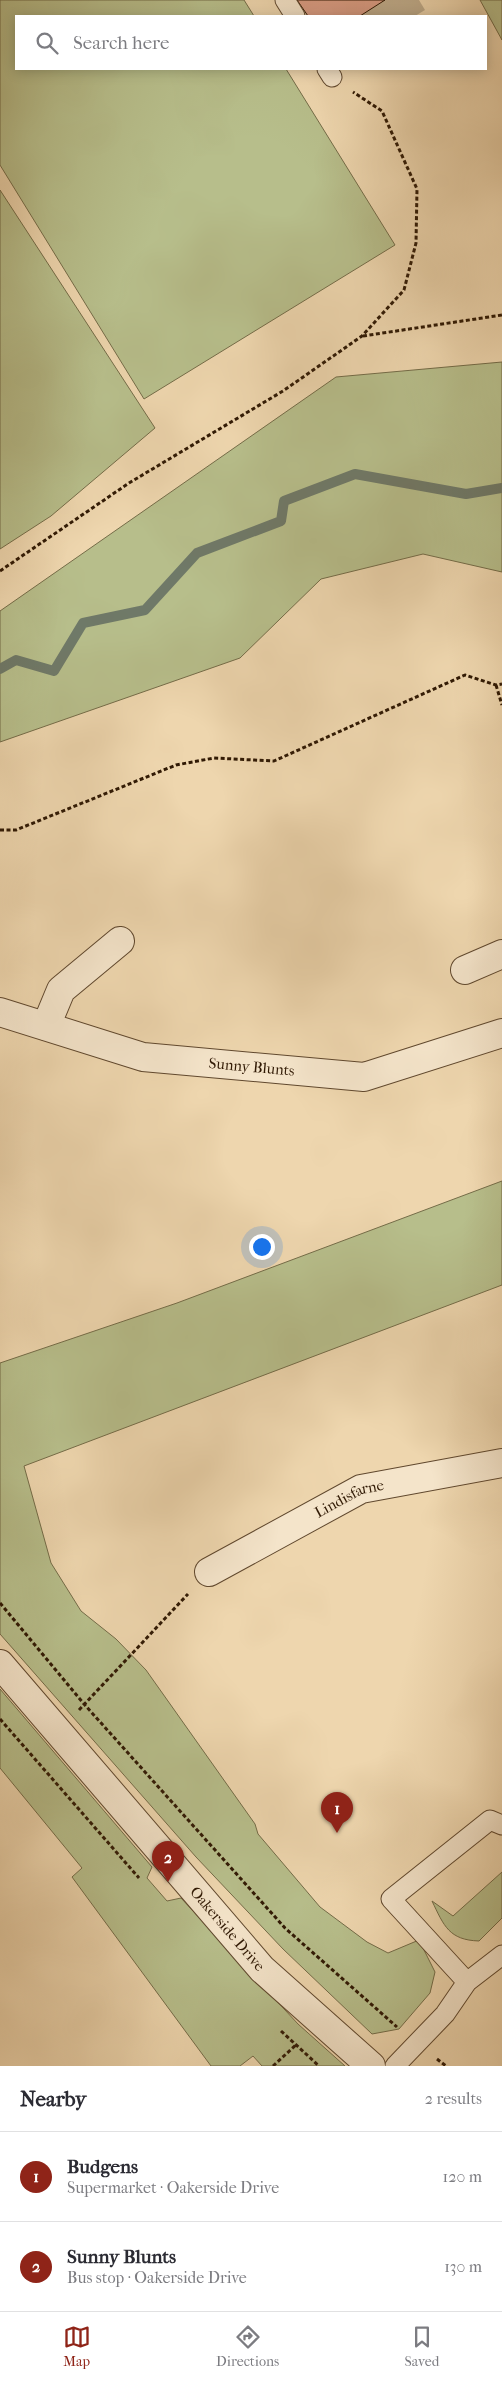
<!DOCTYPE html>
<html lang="en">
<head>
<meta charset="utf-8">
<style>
	body { margin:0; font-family:"IM FELL French Canon",serif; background:#f7f7f7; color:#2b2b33 }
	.you { position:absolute; left:261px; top:1246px; width:18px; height:18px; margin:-12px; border:4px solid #fff; border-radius:50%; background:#1a73e8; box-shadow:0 0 0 8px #1a73e833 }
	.badge { display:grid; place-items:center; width:32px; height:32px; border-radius:50%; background:#8f2418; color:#fff; font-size:16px; font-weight:700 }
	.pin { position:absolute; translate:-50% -41px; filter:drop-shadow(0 1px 2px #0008) }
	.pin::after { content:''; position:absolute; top:26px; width:18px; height:15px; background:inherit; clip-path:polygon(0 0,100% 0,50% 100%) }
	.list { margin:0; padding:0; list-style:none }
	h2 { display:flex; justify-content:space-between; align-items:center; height:65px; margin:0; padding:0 20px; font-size:21px }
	h2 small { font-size:16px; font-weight:400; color:#7c7c81 }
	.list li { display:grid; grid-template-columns:32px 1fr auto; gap:15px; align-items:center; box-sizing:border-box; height:90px; padding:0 20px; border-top:1px solid #e1e1e2 }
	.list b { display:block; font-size:19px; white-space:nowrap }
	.list p { margin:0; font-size:16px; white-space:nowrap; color:#7c7c81 }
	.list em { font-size:16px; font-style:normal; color:#7c7c81 }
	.icon { flex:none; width:28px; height:28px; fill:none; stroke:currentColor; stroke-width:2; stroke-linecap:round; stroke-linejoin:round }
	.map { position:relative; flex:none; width:502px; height:2066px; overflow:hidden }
	.search { position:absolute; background:#fff; box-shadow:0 2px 12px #0003; left:15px; right:15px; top:15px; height:55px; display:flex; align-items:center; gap:12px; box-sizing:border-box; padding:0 18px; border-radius:0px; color:#7c7c81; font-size:19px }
	.sheet { height:245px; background:#fff }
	nav { display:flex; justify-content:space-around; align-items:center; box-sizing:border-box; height:70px; border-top:1px solid #e1e1e2; background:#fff; font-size:14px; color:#7c7c81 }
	nav a { display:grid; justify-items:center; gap:2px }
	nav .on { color:#8f2418 }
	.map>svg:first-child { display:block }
	.green { fill:#b7be8b; stroke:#746c48 }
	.shadow { fill:#0003 }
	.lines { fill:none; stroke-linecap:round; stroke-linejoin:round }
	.stream { stroke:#6f7968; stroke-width:10 }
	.building { fill:#d99c84; stroke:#301904 }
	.lane-casing { stroke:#60482e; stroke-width:21 }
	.street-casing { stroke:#60482e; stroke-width:30 }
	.path { stroke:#301904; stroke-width:3; stroke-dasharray:4 2.5; stroke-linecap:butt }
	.lane { stroke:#f4e4ca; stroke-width:19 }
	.street { stroke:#f4e4ca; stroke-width:28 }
	.labels { text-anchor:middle; stroke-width:4.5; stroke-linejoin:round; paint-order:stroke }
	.street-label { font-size:15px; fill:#301904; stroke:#f4e4ca }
</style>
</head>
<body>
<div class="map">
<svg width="502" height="2066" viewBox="0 0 502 2066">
	<rect width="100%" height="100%" fill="#eed6ae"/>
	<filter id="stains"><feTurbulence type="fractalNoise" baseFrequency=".004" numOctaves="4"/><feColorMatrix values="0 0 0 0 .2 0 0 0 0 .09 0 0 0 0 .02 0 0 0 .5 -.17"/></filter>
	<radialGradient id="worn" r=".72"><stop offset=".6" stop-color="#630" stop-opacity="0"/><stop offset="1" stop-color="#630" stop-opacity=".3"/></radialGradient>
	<path class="green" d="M0,0H244L254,16H16V69H286L395,245L144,399L0,165Z
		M480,0H502V40Z
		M0,190L155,428L51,516L0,549Z
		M502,362V572L423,554L321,579L240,658L0,742V611L336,377Z
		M502,1181V1285L24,1466L51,1563L81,1611L116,1639L146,1670L255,1824L258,1834L320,1907L367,1942L388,1953L419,1940L435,1972L430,1993L399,2029L372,2034L283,1949L196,1857L0,1634V1363L177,1303Z
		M0,1689L152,1867L147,1878L167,1901L181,1898L298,2024L345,2066H262L253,2056L240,2066H211L72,1877L82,1868L0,1768Z
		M502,1872V1918L479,1941C449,1940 444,1926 432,1901L453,1916Z"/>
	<path class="shadow" d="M297,0H419L425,10L415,16H307Z"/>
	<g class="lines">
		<path class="stream" d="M0,669L16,660L54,671L83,623L145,610L197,553L281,521L284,501L355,474L466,494L502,488"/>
	</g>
	<path class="building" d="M297,0H385L360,16H308Z"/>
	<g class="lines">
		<defs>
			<path id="lane" d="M285,0L295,16
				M327,69L332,77
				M467,1982L391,1899L490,1820L502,1825
				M395,2066L445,2014L467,1982L502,1955"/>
			<g id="street">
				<path d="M465,970L502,954"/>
				<path id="s1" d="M0,1012L143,1057L364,1077L502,1033"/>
				<path d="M46,1026L61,990L120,941"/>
				<path id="s2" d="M209,1572L361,1489L502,1463"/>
				<path id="s3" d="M0,1664L262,1969L371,2066"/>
			</g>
		</defs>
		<use href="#lane" class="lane-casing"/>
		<use href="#street" class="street-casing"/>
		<path class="path" d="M363,336L502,315
			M0,571L129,483L283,391L362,336L404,290L416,243L417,189L382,111L353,92
			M496,685L502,705
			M0,830H16L176,765L214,758L274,761L465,675L496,685L502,684
			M0,1603L84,1704L285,1928L397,2027
			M79,1710L188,1594
			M0,1719L139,1878
			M281,2031L319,2066
			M437,2059L446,2066
			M273,2066L297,2044"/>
		<use href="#lane" class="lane"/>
		<use href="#street" class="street"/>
	</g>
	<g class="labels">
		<g class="street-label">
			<text dy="5" stroke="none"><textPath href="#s1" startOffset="259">Sunny Blunts</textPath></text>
			<text dy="5" stroke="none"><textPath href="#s2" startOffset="159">Lindisfarne</textPath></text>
			<text dy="5" stroke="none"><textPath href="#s3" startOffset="349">Oakerside Drive</textPath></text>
		</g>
	</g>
	<rect width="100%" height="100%" filter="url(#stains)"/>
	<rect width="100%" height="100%" fill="url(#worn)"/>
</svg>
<div class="you"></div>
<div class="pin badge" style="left:337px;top:1833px">1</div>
<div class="pin badge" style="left:168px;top:1882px">2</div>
<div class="search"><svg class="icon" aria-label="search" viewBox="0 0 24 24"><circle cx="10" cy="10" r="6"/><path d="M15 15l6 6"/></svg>Search here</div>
</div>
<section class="sheet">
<h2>Nearby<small>2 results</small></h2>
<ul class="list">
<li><span class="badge">1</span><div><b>Budgens</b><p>Supermarket · Oakerside Drive</p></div><em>120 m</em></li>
<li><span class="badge">2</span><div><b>Sunny Blunts</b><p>Bus stop · Oakerside Drive</p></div><em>130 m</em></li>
</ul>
</section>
<nav>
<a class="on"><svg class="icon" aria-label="map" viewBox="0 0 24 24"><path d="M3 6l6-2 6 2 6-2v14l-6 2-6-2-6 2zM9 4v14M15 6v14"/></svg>Map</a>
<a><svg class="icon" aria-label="directions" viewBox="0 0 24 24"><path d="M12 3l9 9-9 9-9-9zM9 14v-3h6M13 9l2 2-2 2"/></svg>Directions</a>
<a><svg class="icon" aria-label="saved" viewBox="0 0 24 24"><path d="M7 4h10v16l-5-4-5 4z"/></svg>Saved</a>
</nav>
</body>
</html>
